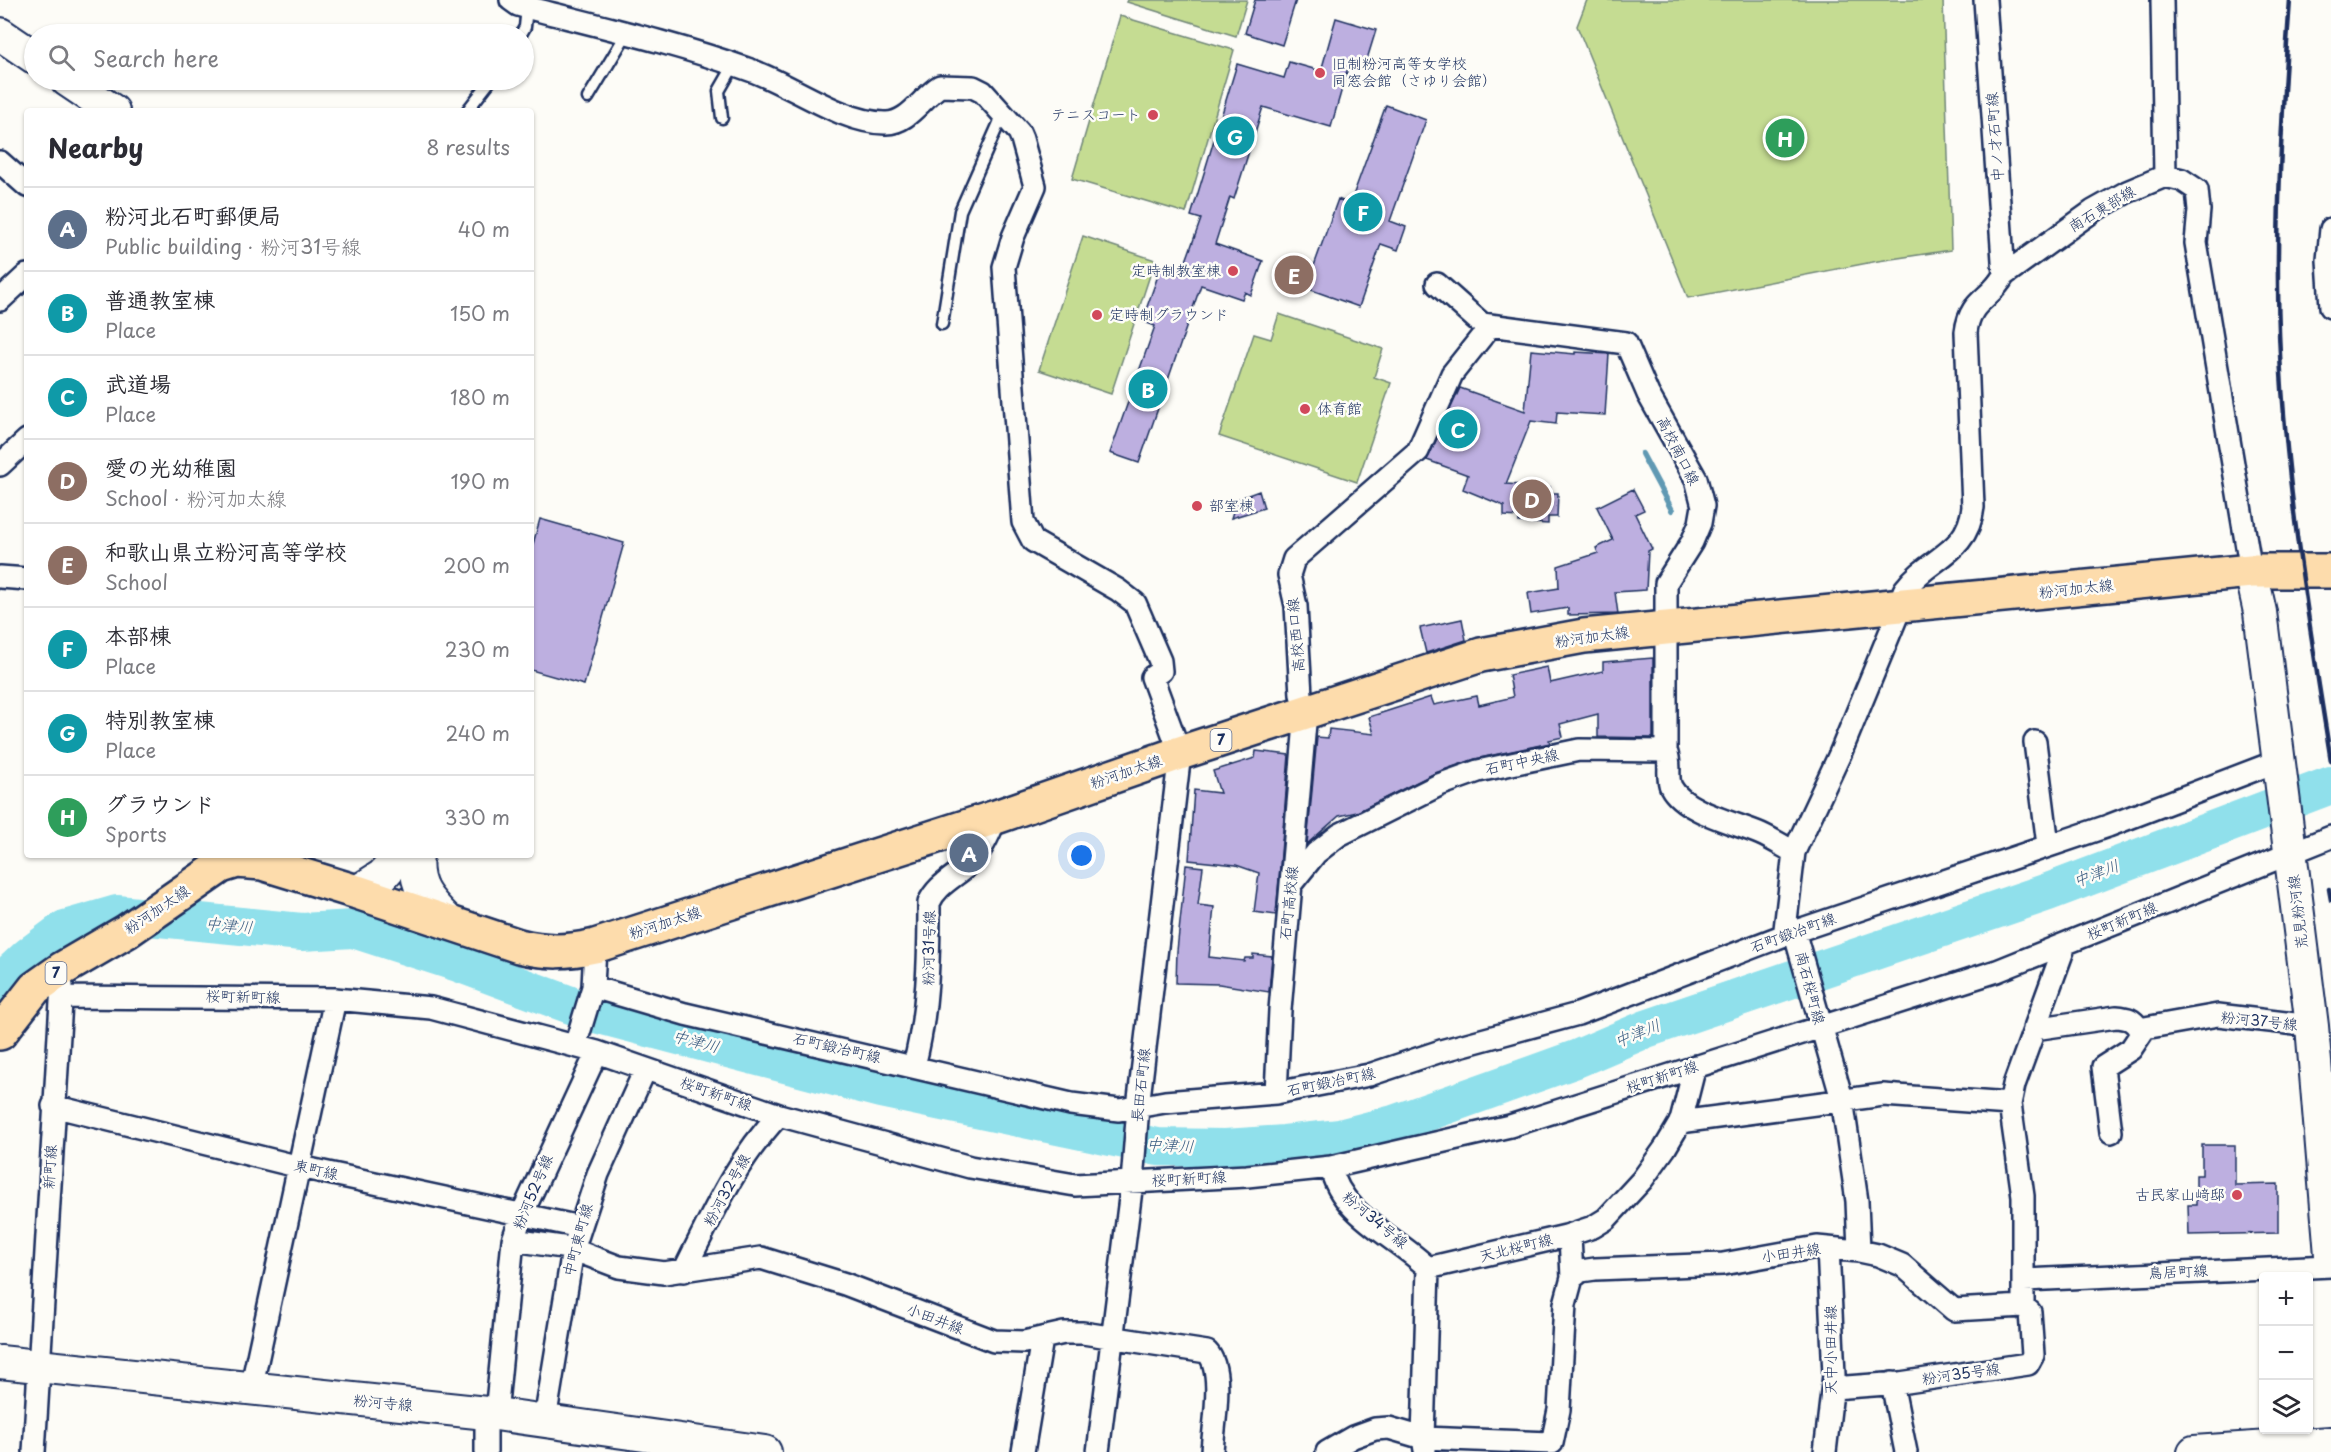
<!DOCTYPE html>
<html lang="en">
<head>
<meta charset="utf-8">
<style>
	body { margin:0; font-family:"Playpen Sans","Klee One",sans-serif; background:#f2f2f3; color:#2b2b33 }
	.controls { position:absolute; right:18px; bottom:18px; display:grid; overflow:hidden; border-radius:6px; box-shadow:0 2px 4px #0004 }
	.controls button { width:54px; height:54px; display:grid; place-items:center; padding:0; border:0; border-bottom:2px solid #e1e1e2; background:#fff; color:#2b2b33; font:30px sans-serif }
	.you { position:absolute; left:1082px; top:856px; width:21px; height:21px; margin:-15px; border:4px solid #fff; border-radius:50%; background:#1a73e8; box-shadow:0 0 0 9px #1a73e833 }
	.badge { display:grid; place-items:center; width:39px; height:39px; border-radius:50%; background:#ea580c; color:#fff; font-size:20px; font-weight:700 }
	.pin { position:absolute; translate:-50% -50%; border:3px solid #fff; box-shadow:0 2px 6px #0006 }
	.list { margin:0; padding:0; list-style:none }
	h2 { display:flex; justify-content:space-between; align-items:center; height:78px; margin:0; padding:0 24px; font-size:26px }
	h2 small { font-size:20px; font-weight:400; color:#7c7c81 }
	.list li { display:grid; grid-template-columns:39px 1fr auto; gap:18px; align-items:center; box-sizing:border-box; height:84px; padding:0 24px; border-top:2px solid #e1e1e2 }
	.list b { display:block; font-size:22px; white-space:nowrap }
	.list p { margin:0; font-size:20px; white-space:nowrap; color:#7c7c81 }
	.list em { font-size:20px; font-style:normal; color:#7c7c81 }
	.icon { flex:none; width:33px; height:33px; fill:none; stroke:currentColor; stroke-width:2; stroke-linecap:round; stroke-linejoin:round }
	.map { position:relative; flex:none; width:2331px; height:1452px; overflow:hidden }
	.search { position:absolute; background:#fff; box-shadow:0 2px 4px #0004; left:24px; top:24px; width:510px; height:66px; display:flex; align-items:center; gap:15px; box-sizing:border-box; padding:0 21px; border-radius:33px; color:#7c7c81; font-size:22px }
	.panel { position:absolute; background:#fff; box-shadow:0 2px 4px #0004; left:24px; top:108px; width:510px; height:750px; border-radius:6px }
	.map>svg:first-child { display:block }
	.green { fill:#c5dc92; stroke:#708678; stroke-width:1.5 }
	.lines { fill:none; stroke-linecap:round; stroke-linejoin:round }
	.stream { stroke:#6199b3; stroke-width:6 }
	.river { stroke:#90e0eb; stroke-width:38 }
	.building { fill:#bdafe0; stroke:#1b2f5e; stroke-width:1.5 }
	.lane-casing { stroke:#1b2f5e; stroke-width:15 }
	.street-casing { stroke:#1b2f5e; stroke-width:26 }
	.secondary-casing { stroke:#1b2f5e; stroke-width:36 }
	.primary-casing { stroke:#1b2f5e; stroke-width:38 }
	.lane { stroke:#fdfcf7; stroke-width:10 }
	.street { stroke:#fdfcf7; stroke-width:21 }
	.secondary { stroke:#fdfcf7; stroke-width:32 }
	.primary { stroke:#fddcac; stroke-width:33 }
	.rail { stroke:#1b2f5e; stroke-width:4.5 }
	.poi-dot { fill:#d1495b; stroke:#fdfcf7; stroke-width:2 }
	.labels { text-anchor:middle; stroke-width:5; stroke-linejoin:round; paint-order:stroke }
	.shield { fill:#fdfcf7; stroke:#5f6c8c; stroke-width:1.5 }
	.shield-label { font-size:14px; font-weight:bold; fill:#1b2f5e }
	.poi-label { font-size:15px; fill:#1b2f5e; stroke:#fdfcf7; text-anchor:start }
	.street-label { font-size:15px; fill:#1b2f5e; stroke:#fdfcf7 }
	.water-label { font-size:16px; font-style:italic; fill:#385b81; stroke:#fdfcf7 }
</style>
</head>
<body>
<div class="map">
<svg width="2331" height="1452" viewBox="0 0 2331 1452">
	<rect width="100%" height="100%" fill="#fdfcf7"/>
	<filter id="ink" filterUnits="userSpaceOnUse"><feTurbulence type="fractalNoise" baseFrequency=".0167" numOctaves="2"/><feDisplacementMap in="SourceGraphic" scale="12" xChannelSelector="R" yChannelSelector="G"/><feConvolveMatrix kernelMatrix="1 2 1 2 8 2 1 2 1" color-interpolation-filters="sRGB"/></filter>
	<g filter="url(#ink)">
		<path class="green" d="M1128,0H1247L1236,36L1127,2Z
			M1587,0H1943L1951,250L1878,261L1688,298L1577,26Z
			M1120,16L1234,50L1186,213L1072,179Z
			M1083,236L1155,260L1111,394L1039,370Z
			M1279,314L1383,349L1374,377L1391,383L1357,482L1219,436L1254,334L1271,339Z"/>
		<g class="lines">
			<path class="stream" d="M1642,454L1672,510"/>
			<path class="river" d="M0,983L29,956L65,929L117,914L302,932L353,929L458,963L595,1014L880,1089L1158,1147L1225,1148L1284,1144L1340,1138L1394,1124L1576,1059L1646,1029L2048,892L2331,785"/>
		</g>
		<path class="building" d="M1255,0H1296L1282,45L1245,33Z
			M1336,18L1376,30L1364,69L1349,64L1331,127L1263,107L1234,199L1230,197L1215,244L1263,261L1251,295L1245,292L1242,299L1201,285L1139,463L1110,453L1155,326L1142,321L1161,267L1181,275L1201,219L1191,216L1237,64L1284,78L1289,62L1321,71Z
			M1386,105L1426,120L1390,221L1406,227L1398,250L1381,244L1359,307L1306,288L1338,199L1350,204Z
			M1531,350L1575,354V352L1609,354L1605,415L1557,412L1556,424L1531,421L1506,484L1550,487V493H1558L1557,517H1548V524L1519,522V517L1504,516V506L1463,489L1468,475L1427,460L1460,388L1525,411Z
			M1633,489L1644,510L1635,514L1652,549L1648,551L1646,590L1615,592L1618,614L1568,615V608L1531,614L1528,593L1559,588L1558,566L1598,553L1596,548L1613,540L1597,507Z
			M1259,491L1264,508L1231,518L1237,499Z
			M540,519L624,543L584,685L531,670V551Z
			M1462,619L1466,640L1426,653L1420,628Z
			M1653,658V738L1598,737V714L1560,724L1563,737L1549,740L1550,743L1475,759L1435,773L1357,812L1339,816L1307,844L1317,737L1328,738L1329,729L1374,734L1369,717L1431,697L1434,705L1477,696L1479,705L1513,697L1509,675L1547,667L1550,683L1603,671V662Z
			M1256,751L1289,755L1276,915L1254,912L1259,873L1236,865L1189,860L1194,790L1220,793L1213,771L1255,758Z
			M1186,865L1203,867L1198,905L1214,907L1209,957L1244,961L1245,958H1253V954L1272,956L1269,992L1219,984L1176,983L1177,951Z
			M2202,1145H2235V1185L2278,1184V1233L2189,1235L2188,1205H2196V1175H2202Z"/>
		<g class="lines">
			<defs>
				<path id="lane" d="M521,34L525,27L527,7
					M588,98L627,33
					M467,111L491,80
					M722,118L719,91L734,65
					M942,324L960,211L1003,114"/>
				<path id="street" d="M511,0L518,5C595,25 675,43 750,70C791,84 842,123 885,123C908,124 922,97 940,86L973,87L983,92L1019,132L1022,139L1035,186L1013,237L1004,267L1023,522L1033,541L1118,590L1135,603L1160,661L1161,671L1152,677L1180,753L1138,1107L1132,1182L1098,1452
					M1985,0L2004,275
					M2162,0L2165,176
					M0,162L27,186
					M2331,229L2328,260L2331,307
					M0,300L27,275
					M0,465L27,440
					M0,577L27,579
					M1301,695L1296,606L1289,575L1294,559L1418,451L1452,374L1491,325
					M2035,742L2048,845
					M1666,751C1672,764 1666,776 1671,787C1684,812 1736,823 1761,834C1772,839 1783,846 1794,852
					M1291,884L1316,853L1339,835L1439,785L1478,771L1579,750L1666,751V583L1692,542L1700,523L1703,506L1696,479L1648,394L1626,343L1482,324L1437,284
					M593,987L685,1014L1071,1104L1119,1110L1165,1102L1276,1093L1369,1075L1441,1051L1578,1014L1790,933L2108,826L2278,761
					M61,997L335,999L431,1008L597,1052L779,1115L970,1167L1075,1185L1247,1176L1331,1167L1510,1126L1997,971L2331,837
					M2034,1029L2116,1017C2128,1018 2133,1019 2139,1029L2218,1015L2312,1026
					M575,1046L593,987L595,946
					M914,1066C928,1012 929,959 929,903C937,884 956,877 970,863C982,851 990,833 996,817
					M1276,1093L1280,1010L1306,712
					M53,1106L300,1167L580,1227
					M1680,1122L1883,1095L2010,1104
					M2111,1132L2103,1067L2131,1049L2145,1028
					M1331,1167C1339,1214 1397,1237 1428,1268
					M1570,1235L1572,1278
					M513,1240L569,1248L619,1267L664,1273L761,1258L845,1284L994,1341L1024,1342L1064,1333H1083L1207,1352C1225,1370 1213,1427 1212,1452
					M1859,1251L1857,1201L1842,1099L1796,938L1785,929L1794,852L1840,754L1901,606C1902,600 1902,592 1906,588C1929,557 1968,554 1973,507L1966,332C1970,299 1990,301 2004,275L2093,211L2127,192L2165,176L2182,180L2197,190L2199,210L2196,243L2251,571
					M684,1271C712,1215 736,1160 779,1115
					M2024,1280L2331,1266
					M2023,1306V1196L2010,1104L2014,1085L2065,945
					M1892,1383L1906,1452
					M1833,1388L1900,1383L2028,1364L2033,1355L2030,1312L2023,1306
					M251,1389L335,999
					M496,1414L513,1240L522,1214L597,1052
					M545,1420L573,1250L598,1174L645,1070
					M1425,1450L1423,1438L1428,1268L1566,1236L1593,1227L1606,1219L1642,1180L1665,1148L1681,1121L1695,1066
					M34,1452L62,985
					M486,1452V1413
					M1023,1452L1042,1339
					M1327,1452L1353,1437L1375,1429L1389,1428L1423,1438L1552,1443L1559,1410L1565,1304L1572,1278L1581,1271L1595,1269L1723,1264L1817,1247L1859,1251L1878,1255L1902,1265L1954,1310L2023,1306
					M1825,1452L1834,1375L1828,1248"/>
				<path id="secondary" d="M0,34L34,57
					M67,80L113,111
					M2251,571L2260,612L2312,1026L2331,1255
					M417,855C413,887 428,901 449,922
					M357,892L382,876L401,855
					M0,1362L496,1414L765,1452
					M2194,1452L2331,1443"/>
				<path id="primary" d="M0,1033L35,988L62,969L127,931L221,866L237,861L262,863L357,892L519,946C547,953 568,952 595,946L996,817L1180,753L1481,655L1584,636L2251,571H2331"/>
			</defs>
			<use href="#lane" class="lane-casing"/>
			<use href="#street" class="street-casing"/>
			<use href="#secondary" class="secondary-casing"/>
			<use href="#primary" class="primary-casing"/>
			<use href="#lane" class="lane"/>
			<use href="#street" class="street"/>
			<use href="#secondary" class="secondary"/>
			<use href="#primary" class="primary"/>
			<path class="rail" d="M2290,0C2283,95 2277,191 2278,286C2279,445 2306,605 2331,761
				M2329,889L2331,900"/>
		</g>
	</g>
	<g class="poi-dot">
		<circle cx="1320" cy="73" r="6"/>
		<circle cx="1153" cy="115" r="6"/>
		<circle cx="1233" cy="271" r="6"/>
		<circle cx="1097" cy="315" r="6"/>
		<circle cx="1305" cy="409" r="6"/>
		<circle cx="1197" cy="506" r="6"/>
		<circle cx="2237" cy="1195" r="6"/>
	</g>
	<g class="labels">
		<g class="shield">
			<rect x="1210.5" y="729" width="21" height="22" rx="4.5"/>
			<rect x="45.5" y="962" width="21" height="22" rx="4.5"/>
		</g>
		<g class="shield-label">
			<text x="1221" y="745">7</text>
			<text x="56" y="978">7</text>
		</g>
		<g class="poi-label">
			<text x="1332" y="69">旧制粉河高等女学校<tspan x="1332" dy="17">同窓会館（さゆり会館）</tspan></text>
			<text x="1141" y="120" text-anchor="end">テニスコート</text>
			<text x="1221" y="276" text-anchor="end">定時制教室棟</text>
			<text x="1109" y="320">定時制グラウンド</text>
			<text x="1317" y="414">体育館</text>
			<text x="1209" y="511">部室棟</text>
			<text x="2225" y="1200" text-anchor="end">古民家山﨑邸</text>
		</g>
		<g class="street-label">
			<text transform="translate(1995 137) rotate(-94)" y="5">中ノ才石町線</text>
			<text transform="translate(2102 209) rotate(-31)" y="5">南石東部線</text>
			<text transform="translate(1678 451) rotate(63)" y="5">高校南口線</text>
			<text transform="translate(2076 589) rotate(-6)" y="5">粉河加太線</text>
			<text transform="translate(1296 635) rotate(-95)" y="5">高校西口線</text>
			<text transform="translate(1592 637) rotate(-8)" y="5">粉河加太線</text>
			<text transform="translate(1522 762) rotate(-12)" y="5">石町中央線</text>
			<text transform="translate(1126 772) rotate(-19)" y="5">粉河加太線</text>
			<text transform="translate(1289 903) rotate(-84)" y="5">石町高校線</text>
			<text transform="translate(157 910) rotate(-34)" y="5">粉河加太線</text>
			<text transform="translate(2298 912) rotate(-97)" y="5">荒見粉河線</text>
			<text transform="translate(2122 921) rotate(-23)" y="5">桜町新町線</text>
			<text transform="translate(665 923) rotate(-18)" y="5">粉河加太線</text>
			<text transform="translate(1793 933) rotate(-20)" y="5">石町鍛冶町線</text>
			<text transform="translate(929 948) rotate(-89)" y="5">粉河31号線</text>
			<text transform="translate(1810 988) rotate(75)" y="5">南石桜町線</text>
			<text transform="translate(243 997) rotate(1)" y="5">桜町新町線</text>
			<text transform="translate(2259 1021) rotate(6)" y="5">粉河37号線</text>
			<text transform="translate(837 1048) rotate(13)" y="5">石町鍛冶町線</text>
			<text transform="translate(1662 1077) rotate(-18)" y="5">桜町新町線</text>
			<text transform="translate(1331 1082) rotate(-12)" y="5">石町鍛冶町線</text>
			<text transform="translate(1141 1085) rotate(-84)" y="5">長田石町線</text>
			<text transform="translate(716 1094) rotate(19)" y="5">桜町新町線</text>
			<text transform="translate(50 1167) rotate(-87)" y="5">新町線</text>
			<text transform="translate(316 1170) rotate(13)" y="5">東町線</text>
			<text transform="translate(1189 1179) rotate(-3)" y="5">桜町新町線</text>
			<text transform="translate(727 1190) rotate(-61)" y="5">粉河32号線</text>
			<text transform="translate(533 1192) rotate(-67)" y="5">粉河52号線</text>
			<text transform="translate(1375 1220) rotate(40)" y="5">粉河34号線</text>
			<text transform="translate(578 1240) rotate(-75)" y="5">中町東町線</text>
			<text transform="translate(1516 1248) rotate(-14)" y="5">天北桜町線</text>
			<text transform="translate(1791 1253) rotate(-8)" y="5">小田井線</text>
			<text transform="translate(2178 1272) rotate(-3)" y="5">鳥居町線</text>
			<text transform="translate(935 1319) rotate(21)" y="5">小田井線</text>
			<text transform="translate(1831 1350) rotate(-90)" y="5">天中小田井線</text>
			<text transform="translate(1961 1374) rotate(-8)" y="5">粉河35号線</text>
			<text transform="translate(383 1403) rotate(5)" y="5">粉河寺線</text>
		</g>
		<g class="water-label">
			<text transform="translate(2096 873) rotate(-21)" y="6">中津川</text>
			<text transform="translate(229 925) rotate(5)" y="6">中津川</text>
			<text transform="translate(1637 1033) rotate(-22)" y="6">中津川</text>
			<text transform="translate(696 1041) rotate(15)" y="6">中津川</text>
			<text transform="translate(1170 1145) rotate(3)" y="6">中津川</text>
		</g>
	</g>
</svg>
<div class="controls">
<button>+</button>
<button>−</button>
<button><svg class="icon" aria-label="layers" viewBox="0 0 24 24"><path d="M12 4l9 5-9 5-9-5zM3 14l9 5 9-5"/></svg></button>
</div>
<div class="you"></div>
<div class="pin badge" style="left:969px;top:853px;background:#5c6f8a">A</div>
<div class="pin badge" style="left:1148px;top:389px;background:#0f9aa8">B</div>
<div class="pin badge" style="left:1458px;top:429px;background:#0f9aa8">C</div>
<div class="pin badge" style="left:1532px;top:499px;background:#8d6e63">D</div>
<div class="pin badge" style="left:1294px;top:275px;background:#8d6e63">E</div>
<div class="pin badge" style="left:1363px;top:212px;background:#0f9aa8">F</div>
<div class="pin badge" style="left:1235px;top:136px;background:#0f9aa8">G</div>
<div class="pin badge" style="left:1785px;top:138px;background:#2e9e5b">H</div>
<div class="search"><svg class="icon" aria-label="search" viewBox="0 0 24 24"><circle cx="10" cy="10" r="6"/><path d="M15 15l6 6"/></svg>Search here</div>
<section class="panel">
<h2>Nearby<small>8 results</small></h2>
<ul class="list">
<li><span class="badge" style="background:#5c6f8a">A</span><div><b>粉河北石町郵便局</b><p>Public building · 粉河31号線</p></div><em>40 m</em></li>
<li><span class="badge" style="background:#0f9aa8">B</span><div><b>普通教室棟</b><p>Place</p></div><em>150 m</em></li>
<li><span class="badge" style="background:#0f9aa8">C</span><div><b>武道場</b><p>Place</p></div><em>180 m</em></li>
<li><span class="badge" style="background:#8d6e63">D</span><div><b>愛の光幼稚園</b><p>School · 粉河加太線</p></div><em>190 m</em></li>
<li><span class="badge" style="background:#8d6e63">E</span><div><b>和歌山県立粉河高等学校</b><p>School</p></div><em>200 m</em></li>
<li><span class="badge" style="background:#0f9aa8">F</span><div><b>本部棟</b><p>Place</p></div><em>230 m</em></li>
<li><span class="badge" style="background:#0f9aa8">G</span><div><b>特別教室棟</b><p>Place</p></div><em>240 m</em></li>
<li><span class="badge" style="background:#2e9e5b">H</span><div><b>グラウンド</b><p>Sports</p></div><em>330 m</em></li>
</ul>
</section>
</div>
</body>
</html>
